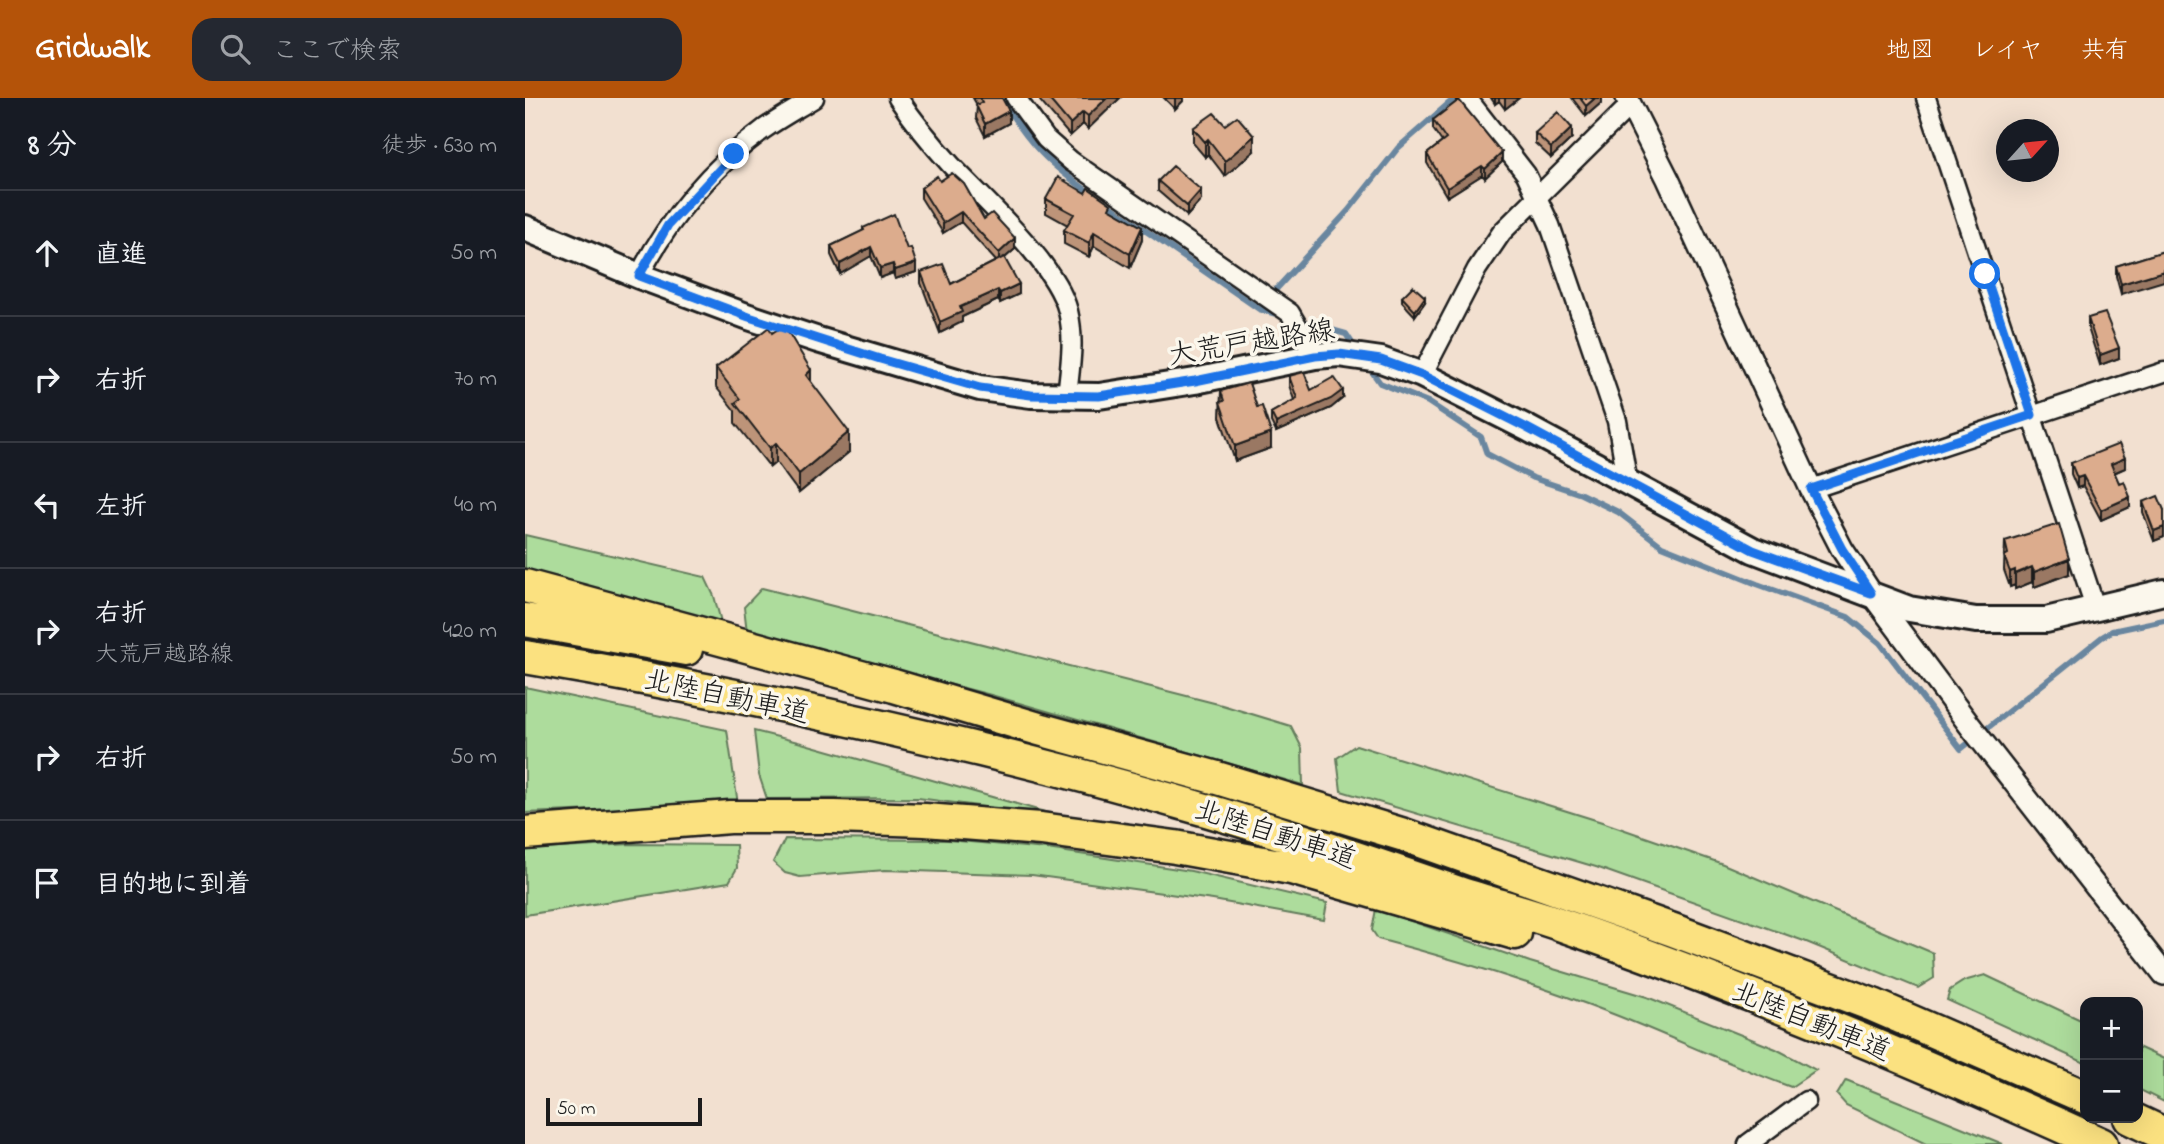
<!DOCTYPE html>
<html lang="ja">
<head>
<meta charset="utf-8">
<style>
	body { margin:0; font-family:"Indie Flower","Klee One",sans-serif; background:#242831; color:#f1f3f6 }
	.controls { position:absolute; right:21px; bottom:21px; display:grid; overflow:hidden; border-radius:14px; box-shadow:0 7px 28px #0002 }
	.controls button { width:63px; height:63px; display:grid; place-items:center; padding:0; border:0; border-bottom:2px solid #363941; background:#171b24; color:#f1f3f6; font:35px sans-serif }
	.compass { position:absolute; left:1471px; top:21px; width:63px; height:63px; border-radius:50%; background:#171b24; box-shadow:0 7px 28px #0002; rotate:63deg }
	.scale { position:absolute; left:21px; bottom:18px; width:156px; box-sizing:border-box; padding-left:7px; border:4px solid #1c1c1c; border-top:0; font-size:19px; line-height:24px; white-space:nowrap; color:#1c1c1c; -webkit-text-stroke:5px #fbf7ec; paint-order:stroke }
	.stop { position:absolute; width:21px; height:21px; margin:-16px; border:5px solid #1a73e8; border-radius:50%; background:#fff }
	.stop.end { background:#1a73e8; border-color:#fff; box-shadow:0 2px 7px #0008 }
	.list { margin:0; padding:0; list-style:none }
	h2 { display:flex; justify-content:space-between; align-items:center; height:91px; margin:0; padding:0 28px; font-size:30px }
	h2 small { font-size:23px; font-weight:400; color:#9ea1a6 }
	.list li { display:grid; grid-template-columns:46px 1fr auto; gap:21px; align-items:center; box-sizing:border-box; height:126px; padding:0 28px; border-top:2px solid #363941 }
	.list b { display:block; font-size:26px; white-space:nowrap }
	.list p { margin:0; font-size:23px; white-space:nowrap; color:#9ea1a6 }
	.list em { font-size:23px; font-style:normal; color:#9ea1a6 }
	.icon { flex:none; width:38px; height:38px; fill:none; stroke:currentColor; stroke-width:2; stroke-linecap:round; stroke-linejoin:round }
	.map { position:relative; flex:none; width:1639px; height:1046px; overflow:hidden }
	header { display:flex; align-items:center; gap:42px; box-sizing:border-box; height:98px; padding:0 35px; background:#b45309; color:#fff }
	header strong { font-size:33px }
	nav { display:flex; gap:38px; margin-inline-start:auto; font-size:24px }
	.search { width:490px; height:63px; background:#242831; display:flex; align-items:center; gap:18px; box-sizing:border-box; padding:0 24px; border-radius:21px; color:#9ea1a6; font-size:26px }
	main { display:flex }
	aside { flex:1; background:#171b24 }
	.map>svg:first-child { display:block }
	.green { fill:#addc9c; stroke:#647c5c; stroke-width:2 }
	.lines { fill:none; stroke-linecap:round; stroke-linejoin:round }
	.stream { stroke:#69869f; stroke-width:6 }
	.minor-casing { stroke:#1c1c1c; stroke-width:23 }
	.tertiary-casing { stroke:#1c1c1c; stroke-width:26 }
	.secondary-casing { stroke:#1c1c1c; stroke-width:30 }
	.motorway-casing { stroke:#1c1c1c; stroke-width:37 }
	.minor { stroke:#fbf7ec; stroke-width:18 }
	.tertiary { stroke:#fbf7ec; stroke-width:21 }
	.secondary { stroke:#fbf7ec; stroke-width:24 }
	.motorway { stroke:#fbe180; stroke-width:32 }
	.wall { fill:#bd9479; stroke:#1c1c1c; stroke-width:2 }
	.shaded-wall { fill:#9a7863; stroke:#1c1c1c; stroke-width:2 }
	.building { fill:#dcac8d; stroke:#1c1c1c; stroke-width:2 }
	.route { stroke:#1a73e8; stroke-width:9 }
	.labels { text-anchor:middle; stroke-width:7; stroke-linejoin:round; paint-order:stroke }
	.street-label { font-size:28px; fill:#1c1c1c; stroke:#fbf7ec }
</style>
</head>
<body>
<header>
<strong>Gridwalk</strong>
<div class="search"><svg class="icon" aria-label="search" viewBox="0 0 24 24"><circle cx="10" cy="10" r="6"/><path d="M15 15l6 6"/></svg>ここで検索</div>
<nav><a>地図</a><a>レイヤ</a><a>共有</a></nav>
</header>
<main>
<aside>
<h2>8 分<small>徒歩 · 630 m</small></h2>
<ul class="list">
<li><svg class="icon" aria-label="ahead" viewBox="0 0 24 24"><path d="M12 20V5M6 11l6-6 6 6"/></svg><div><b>直進</b></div><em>50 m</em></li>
<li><svg class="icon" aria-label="right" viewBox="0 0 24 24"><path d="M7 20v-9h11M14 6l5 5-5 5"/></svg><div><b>右折</b></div><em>70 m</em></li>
<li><svg class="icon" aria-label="left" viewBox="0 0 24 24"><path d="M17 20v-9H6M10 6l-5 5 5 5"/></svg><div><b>左折</b></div><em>40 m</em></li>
<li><svg class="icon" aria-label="right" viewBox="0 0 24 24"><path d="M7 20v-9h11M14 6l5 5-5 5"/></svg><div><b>右折</b><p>大荒戸越路線</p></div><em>420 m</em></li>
<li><svg class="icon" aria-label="right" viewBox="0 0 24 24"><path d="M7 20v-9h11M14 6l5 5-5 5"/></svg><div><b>右折</b></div><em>50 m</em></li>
<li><svg class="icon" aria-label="arrive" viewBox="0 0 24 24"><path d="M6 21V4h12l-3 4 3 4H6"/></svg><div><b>目的地に到着</b></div></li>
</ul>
</aside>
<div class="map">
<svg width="1639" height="1046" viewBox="0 0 1639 1046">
	<rect width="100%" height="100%" fill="#f2e0d0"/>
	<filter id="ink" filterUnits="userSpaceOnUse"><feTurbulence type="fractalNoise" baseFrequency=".0143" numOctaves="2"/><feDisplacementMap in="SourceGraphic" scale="14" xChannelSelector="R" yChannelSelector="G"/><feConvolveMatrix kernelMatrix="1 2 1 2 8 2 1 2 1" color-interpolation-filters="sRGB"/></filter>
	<g filter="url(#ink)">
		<path class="green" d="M0,437L180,479L189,498L198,531L0,478Z
			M237,490L697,607L766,628L777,650L778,687L466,597L222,534L219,509Z
			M0,589L202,632L213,706L0,715Z
			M229,633L273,644L541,720L393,700L242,701L234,677Z
			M831,647L1077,724L1198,766L1408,855L1409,880L1393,890L1279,843L1071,769L816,693L812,660Z
			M260,741L423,742L522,751L666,773L802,805L799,822L688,802L507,777L360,772L275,779L260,775L248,764Z
			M106,746L211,747L212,770L204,784L0,817V752Z
			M851,811L1005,864L1122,899L1251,951L1291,972L1266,989C1205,967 1147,939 1088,916C1011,886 933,862 853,841L847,832Z
			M1460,877L1560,924V965L1422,902L1425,892L1439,883Z
			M1613,949L1639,961V1004L1613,991Z
			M1321,982L1478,1046H1401L1321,1007L1312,997Z"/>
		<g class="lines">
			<path class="stream" d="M476,0C504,46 523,66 567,96
				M579,104L734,211L758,218
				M744,199L823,113L873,50L930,0
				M775,223L821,236L831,251
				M843,268L855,285L903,304L956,339L962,356L1008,380L1056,396L1093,414L1137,448L1232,486L1323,519L1355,545L1436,651L1577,539L1587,533L1639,522"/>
			<defs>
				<path id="minor" d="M373,0C389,24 407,46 426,67C460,103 531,166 543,213C550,242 545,269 542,298
					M491,0L521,41L546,63L765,215L790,258
					M942,0L1001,76L1025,127L1092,323L1103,386
					M1401,0L1571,512
					M114,178C143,121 187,69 239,31C255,20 273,10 289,0
					M897,277L952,171L977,134L1105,7
					M1286,391L1639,274
					M1223,1046L1281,1003"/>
				<path id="tertiary" d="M1102,0L1143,81L1286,391L1317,451L1346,495L1446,629L1639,876"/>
				<path id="secondary" d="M0,130L114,178L224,219L293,242L455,290L506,297L574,298L670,283L790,258L814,256L856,262L897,277L1002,330L1228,452L1384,511L1451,522H1521L1639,494"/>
				<path id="motorway" d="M0,488L369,588L514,631L692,680L879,737L1148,832L1348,907L1560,999
					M0,522L161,551
					M0,559C229,598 458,647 681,712C766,737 850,766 934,795C968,806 1003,815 1037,827C1221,891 1399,966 1576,1046
					M0,735L205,719H310L400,722L516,731L650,749L766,770L990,835
					M1605,1020L1639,1036"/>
			</defs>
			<use href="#minor" class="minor-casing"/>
			<use href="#tertiary" class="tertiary-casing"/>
			<use href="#secondary" class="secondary-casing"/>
			<use href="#motorway" class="motorway-casing"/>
			<use href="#minor" class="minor"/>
			<use href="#tertiary" class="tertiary"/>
			<use href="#secondary" class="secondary"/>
			<use href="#motorway" class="motorway"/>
		</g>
		<path class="wall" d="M448,0H477L484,25L460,38L451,20L452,7Z
			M515,0H595L563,31L558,26L545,38L515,3Z
			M639,0H658V3L650,11Z
			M966,0H994L980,11L974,3L970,6Z
			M1047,0H1077V4L1061,18Z
			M908,22L977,64L960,80L957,77L922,99L902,65V56L917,44L908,31Z
			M700,27L729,53L700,78L683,56L680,59L668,45V30Z
			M1010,35L1047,40L1026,60L1010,45Z
			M415,83L490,151L480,160L494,196L475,205L473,202L437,219V224L415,235L396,185V174L426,186L471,163L436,124L418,135L396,100V90Z
			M633,83L676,102L662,118L633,93Z
			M521,101L586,112L617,142L605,170L569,148L564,159L539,146V132L543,127L521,115Z
			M338,130L391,174L370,181L368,175L355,180L346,158L315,176L306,157V148L338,133Z
			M1639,153L1596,196L1591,178V168Z
			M877,199L900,204L890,218L877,204Z
			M1563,220L1594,260L1575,267L1563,230Z
			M191,270L286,284L324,354L274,395L251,364L245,369L210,325V313L191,289Z
			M764,278L786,292L818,300L806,310L751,334L746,324V315L769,302L764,287Z
			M696,293L746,350L710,363L695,319Z
			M1546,365L1600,370L1589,375L1605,409L1576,422L1558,388L1552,390L1546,376Z
			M1618,404L1639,412V439L1629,443L1618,414Z
			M1480,443L1544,476L1509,489L1507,484L1490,491V487L1485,489L1479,472Z"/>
		<path class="shaded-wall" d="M582,0H595L563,31V18Z
			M650,0H658V3L650,11Z
			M970,0H974V3L970,6Z
			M980,0H994L980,11Z
			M1070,0H1077V4L1061,18V8Z
			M484,13V25L460,38V26Z
			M558,14V26L545,38V26Z
			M1047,30V40L1026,60V50Z
			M729,38V53L700,78V63Z
			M683,41V56L680,59V44Z
			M977,55V64L960,80V71Z
			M957,68V77L922,99V90Z
			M676,92V102L662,118V108Z
			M436,114V124L418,135V125Z
			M617,129V142L605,170V156Z
			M569,134V148L564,159V145Z
			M490,140V151L474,165V155Z
			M346,149V158L315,176V166Z
			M391,165V174L370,181V172Z
			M368,166V175L355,180V170Z
			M1639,173V183L1596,196V186Z
			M494,186V196L475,205V195Z
			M473,192V202L437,219V224L415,235V224L435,209Z
			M900,199V204L890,218V213Z
			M1594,250V260L1575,267V257Z
			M286,272V292L281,277Z
			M818,292V300L806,310L751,334V325Z
			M324,334V354L274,395V376Z
			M746,335V350L710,363V348Z
			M251,345V364L245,369V350Z
			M1600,360V370L1586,376V366Z
			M1558,378V388L1552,390V380Z
			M1605,399V409L1576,422V412Z
			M1639,429V439L1629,443V433Z
			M1544,461V476L1509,489V474Z
			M1507,469V484L1490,491V476Z
			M1490,472V487L1485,489V474Z"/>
		<path class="building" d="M455,0H477L484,13L460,26L451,7L457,4Z
			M523,0H582L563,18L558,14L545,26Z
			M1055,0H1070L1061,8Z
			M934,2L977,55L960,71L957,68L922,90L902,56L921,41L908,22Z
			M1033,14L1047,30L1026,50L1010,35Z
			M689,15L700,27L712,18L729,38L700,63L683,41L680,44L668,30Z
			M648,68L676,92L662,108L633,83Z
			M427,75L439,86L459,121L467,115L490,140L474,155L436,114L418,125L396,90L412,78L415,83Z
			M533,79L560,95L563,90L586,106L584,110L617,129L605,156L569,134L564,145L539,132L549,116L521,101Z
			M369,116L382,151L386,150L391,165L370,172L368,166L355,170L346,149L315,166L306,148L339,132L338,130Z
			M1639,153V173L1596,186L1591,168Z
			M479,159L494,186L475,195L473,192L435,209L437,214L415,224L396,174L418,166L426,186Z
			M888,188L900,199L890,213L877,199Z
			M1580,215L1594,250L1575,257L1563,220Z
			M259,227L286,272L281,277L324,334L274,376L251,345L245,350L210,305L215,301L191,270L244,229L247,235Z
			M779,274L786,292L809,279L818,292L806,301L751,325L746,315L772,300L764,278Z
			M724,285L732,309L737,308L746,335L710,348L695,304L699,303L696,293Z
			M1594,346L1600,360L1586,366L1594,385L1599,383L1605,399L1576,412L1558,378L1552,380L1546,365Z
			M1633,398L1639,412V429L1629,433L1618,404Z
			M1534,426L1544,461L1509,474L1507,469L1490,476V472L1485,474L1479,458L1483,456L1480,443Z"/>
	</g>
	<g class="lines" filter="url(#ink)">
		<path class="route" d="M209,56L143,127L114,178L224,219L355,261L455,290L506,297L574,298L670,283L790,258L814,256L856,262L897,277L1002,330L1228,452L1346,495L1317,451L1286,391L1507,317L1460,176"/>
	</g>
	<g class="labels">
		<g class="street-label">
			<text transform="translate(726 243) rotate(-9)" y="10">大荒戸越路線</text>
			<text transform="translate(202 597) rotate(12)" y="10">北陸自動車道</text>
			<text transform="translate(751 735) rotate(18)" y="10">北陸自動車道</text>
			<text transform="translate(1287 922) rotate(22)" y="10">北陸自動車道</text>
		</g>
	</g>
</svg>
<div class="controls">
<button>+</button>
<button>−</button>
</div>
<svg class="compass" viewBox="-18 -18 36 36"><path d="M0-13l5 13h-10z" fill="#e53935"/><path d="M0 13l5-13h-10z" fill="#9ea1a6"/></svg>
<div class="scale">50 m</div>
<div class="stop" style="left:1460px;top:176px"></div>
<div class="stop end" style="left:209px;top:56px"></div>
</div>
</main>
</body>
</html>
